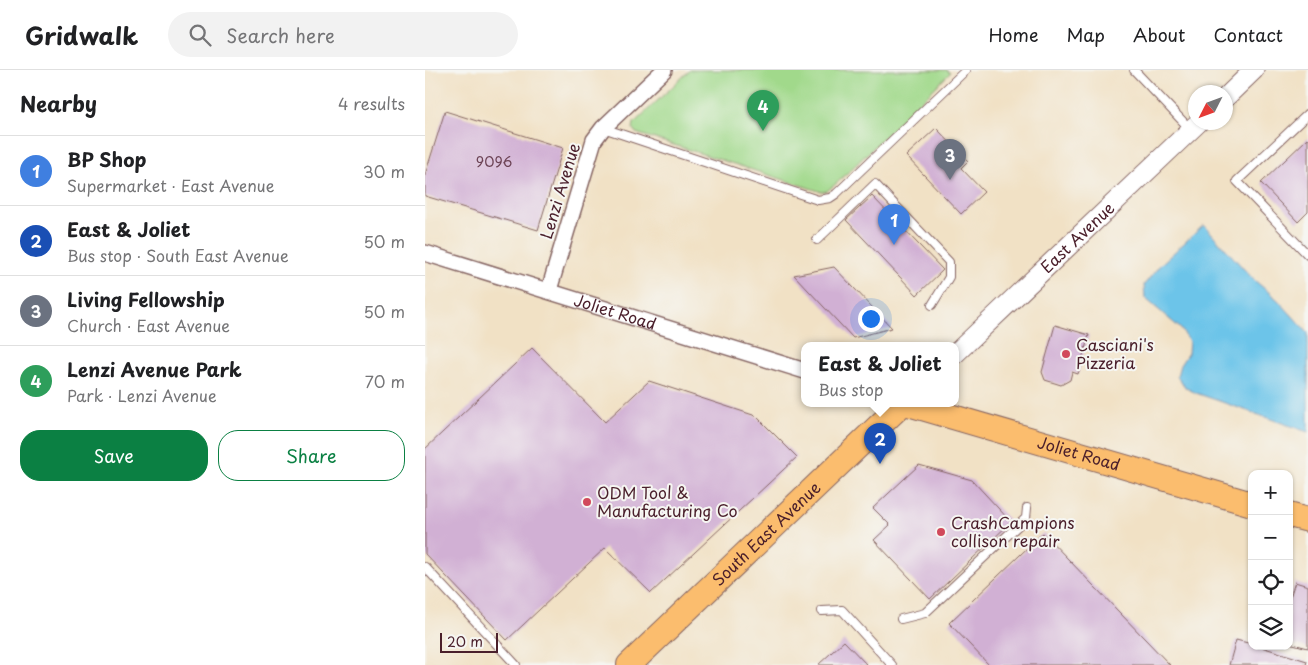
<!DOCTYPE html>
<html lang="en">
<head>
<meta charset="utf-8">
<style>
	body { margin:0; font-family:"Playpen Sans",sans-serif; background:#f2f2f2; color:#202124 }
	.controls { position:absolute; right:15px; bottom:15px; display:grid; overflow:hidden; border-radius:10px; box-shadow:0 1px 4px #0004 }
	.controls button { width:45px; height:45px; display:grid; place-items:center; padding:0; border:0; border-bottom:1px solid #e0e0e0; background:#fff; color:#202124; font:25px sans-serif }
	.compass { position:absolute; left:763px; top:15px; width:45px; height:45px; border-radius:50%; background:#fff; box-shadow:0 1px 4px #0004; rotate:228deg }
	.scale { position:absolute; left:15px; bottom:12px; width:58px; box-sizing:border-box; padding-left:5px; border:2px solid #4a1f2b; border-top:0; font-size:14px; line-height:18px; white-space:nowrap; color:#4a1f2b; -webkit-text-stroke:4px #f6f6f2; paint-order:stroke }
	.you { position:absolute; left:445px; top:248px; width:18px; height:18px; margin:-12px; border:4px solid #fff; border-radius:50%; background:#1a73e8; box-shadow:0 0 0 8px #1a73e833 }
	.badge { display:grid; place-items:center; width:32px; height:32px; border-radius:50%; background:#0b8043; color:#fff; font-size:16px; font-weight:700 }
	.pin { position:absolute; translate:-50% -41px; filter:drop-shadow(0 1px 2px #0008) }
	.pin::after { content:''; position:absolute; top:26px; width:18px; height:15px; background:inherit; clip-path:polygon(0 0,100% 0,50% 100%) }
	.popup { position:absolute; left:376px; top:272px; width:158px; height:65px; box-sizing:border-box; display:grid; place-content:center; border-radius:10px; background:#fff; filter:drop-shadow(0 1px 4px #0005); font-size:16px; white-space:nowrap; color:#757577 }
	.popup b { font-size:19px; color:#202124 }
	.popup::after { content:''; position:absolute; left:50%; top:100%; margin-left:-10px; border:10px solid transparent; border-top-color:#fff }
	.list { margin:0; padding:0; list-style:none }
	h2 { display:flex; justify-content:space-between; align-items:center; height:65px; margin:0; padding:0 20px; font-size:21px }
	h2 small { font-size:16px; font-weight:400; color:#757577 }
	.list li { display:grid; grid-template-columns:32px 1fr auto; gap:15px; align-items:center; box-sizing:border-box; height:70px; padding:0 20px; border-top:1px solid #e0e0e0 }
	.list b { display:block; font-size:19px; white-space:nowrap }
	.list p { margin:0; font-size:16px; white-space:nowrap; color:#757577 }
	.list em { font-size:16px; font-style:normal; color:#757577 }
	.actions { display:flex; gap:10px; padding:15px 20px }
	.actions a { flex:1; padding:11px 0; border:1px solid #0b8043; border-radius:20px; text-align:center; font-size:18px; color:#0b8043 }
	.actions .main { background:#0b8043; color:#fff }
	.icon { flex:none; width:28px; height:28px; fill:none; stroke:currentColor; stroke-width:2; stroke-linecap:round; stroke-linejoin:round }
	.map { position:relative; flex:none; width:883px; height:595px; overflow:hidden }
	header { display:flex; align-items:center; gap:30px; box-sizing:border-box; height:70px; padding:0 25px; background:#fff; border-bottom:1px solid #e0e0e0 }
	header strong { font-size:24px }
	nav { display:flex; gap:28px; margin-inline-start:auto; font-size:18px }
	.search { width:350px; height:45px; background:#f2f2f2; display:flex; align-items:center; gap:12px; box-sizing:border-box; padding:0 18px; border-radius:28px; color:#757577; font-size:19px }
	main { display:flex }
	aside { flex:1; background:#fff }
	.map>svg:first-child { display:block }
	.green { fill:#a1d98b; stroke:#767c5b }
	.water { fill:#6cc4e9; stroke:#5b728a }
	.building { fill:#d1b0d4 }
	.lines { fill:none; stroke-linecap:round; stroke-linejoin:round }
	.service-casing { stroke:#846361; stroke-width:10 }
	.minor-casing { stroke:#846361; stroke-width:18 }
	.tertiary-casing { stroke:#846361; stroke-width:21 }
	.primary-casing { stroke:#846361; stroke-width:26 }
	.service { stroke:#fff; stroke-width:8 }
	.minor { stroke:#fff; stroke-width:15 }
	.tertiary { stroke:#fff; stroke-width:19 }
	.primary { stroke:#fbbd6e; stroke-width:24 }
	.poi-dot { fill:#d1495b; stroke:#f6f6f2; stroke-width:2 }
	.labels { text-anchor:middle; stroke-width:4; stroke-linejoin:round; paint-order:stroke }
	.number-label { font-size:14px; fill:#6c4355 }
	.street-label { font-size:16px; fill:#4a1f2b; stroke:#f6f6f2 }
	.poi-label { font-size:16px; fill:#4a1f2b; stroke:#f6f6f2; text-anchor:start }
</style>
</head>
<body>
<header>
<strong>Gridwalk</strong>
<div class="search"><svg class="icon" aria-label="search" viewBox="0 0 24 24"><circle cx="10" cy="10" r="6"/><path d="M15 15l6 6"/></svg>Search here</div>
<nav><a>Home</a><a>Map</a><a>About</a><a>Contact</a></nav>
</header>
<main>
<aside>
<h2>Nearby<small>4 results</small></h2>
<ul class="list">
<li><span class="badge" style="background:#3f7fe0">1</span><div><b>BP Shop</b><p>Supermarket · East Avenue</p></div><em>30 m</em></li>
<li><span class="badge" style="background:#1a4fb4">2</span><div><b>East &amp; Joliet</b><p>Bus stop · South East Avenue</p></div><em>50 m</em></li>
<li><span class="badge" style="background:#6b7280">3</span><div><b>Living Fellowship</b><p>Church · East Avenue</p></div><em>50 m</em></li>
<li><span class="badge" style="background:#2e9e5b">4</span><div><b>Lenzi Avenue Park</b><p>Park · Lenzi Avenue</p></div><em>70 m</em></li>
</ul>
<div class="actions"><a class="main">Save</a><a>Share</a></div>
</aside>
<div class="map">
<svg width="883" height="595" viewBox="0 0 883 595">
	<rect width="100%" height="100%" fill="#f6f6f2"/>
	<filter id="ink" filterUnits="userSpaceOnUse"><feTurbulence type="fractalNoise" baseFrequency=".02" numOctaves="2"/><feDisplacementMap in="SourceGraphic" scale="10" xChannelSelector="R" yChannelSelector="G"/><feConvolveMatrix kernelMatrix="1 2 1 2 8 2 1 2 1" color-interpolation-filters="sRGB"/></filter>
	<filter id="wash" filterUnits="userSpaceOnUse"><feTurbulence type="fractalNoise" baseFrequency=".0096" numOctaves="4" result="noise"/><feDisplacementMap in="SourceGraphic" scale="20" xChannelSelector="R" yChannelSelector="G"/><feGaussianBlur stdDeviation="1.12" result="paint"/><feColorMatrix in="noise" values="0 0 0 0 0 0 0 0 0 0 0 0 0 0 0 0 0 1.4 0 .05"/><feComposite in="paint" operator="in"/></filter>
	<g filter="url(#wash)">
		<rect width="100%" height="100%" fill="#f1e1c5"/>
		<path class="green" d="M265,0H522L525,3L412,113L402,121L397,122L211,63L208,59L209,53Z"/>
		<path class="water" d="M779,155L828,209L853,230L883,263V362L771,323L761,318L752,306L755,295L763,283L764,271L756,259L720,228L719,215L735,195Z"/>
		<g id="blocks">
			<path class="building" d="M20,41L138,78L113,160L0,126V105Z
				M511,58L543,91L536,98L559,122L536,144L481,86Z
				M883,68V142L873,152L836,113Z
				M447,126L518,200L492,225L421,150Z
				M409,197L467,258L428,268L369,205Z
				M630,255L664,265L653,304L647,302L645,310L636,315L620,310L617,302Z
				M107,278L180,352L224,311L331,346L372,387L226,523L180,478L82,570L0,484V379Z
				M494,395L547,410L586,452L505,529L449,470L465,455L448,438Z
				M618,463L745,595H564L524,553Z
				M870,512L883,516V578L864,573V530Z
				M811,570L827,574V576H833L882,591L881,595H804Z
				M419,571L442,595H393Z"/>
		</g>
	</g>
	<g filter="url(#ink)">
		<use href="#blocks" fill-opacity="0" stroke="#846361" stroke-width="1"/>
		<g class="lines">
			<defs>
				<path id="service" d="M709,0L766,60
					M883,44L812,111L883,185
					M178,58L393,130L405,128L411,124L541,0
					M392,170L450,114L524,192V207L507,235
					M0,497L91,595
					M397,541L417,540L467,595
					M476,549L500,543L601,448L602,438"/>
				<g id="minor">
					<path id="s1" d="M0,183L380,301"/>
					<path d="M124,220L169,70L178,58L239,0"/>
				</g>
				<g id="tertiary">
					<path d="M801,27L829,0"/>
					<path id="s2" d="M530,284L774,52"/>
				</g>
				<g id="primary">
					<path id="s3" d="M480,333L827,434"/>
					<path d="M864,445L883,450"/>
					<path id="s4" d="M204,595L478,333"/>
				</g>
			</defs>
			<use href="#service" class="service-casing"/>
			<use href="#minor" class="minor-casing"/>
			<use href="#tertiary" class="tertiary-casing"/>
			<use href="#primary" class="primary-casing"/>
			<use href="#service" class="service"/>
			<use href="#minor" class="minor"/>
			<use href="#tertiary" class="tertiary"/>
			<use href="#primary" class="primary"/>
		</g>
	</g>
	<g class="poi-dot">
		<circle cx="641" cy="284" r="5"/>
		<circle cx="162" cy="432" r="5"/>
		<circle cx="516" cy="462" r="5"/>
	</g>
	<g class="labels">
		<g class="number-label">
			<text x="69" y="97">9096</text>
		</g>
		<g class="street-label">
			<text transform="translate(135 121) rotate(-73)" y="6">Lenzi Avenue</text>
			<text dy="6" stroke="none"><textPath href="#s2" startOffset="169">East Avenue</textPath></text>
			<text dy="6" stroke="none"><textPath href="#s1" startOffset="199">Joliet Road</textPath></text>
			<text dy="6" stroke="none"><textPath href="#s3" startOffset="181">Joliet Road</textPath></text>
			<text dy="6" stroke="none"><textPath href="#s4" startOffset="190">South East Avenue</textPath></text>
		</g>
		<g class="poi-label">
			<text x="651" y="281">Casciani's<tspan x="651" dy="18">Pizzeria</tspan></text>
			<text x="172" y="429">ODM Tool &amp;<tspan x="172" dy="18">Manufacturing Co</tspan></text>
			<text x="526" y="459">CrashCampions<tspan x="526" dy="18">collison repair</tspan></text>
		</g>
	</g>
</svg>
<div class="controls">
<button>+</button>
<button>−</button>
<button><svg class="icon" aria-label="locate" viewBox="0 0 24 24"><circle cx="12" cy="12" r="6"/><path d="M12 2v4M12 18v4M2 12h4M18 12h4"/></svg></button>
<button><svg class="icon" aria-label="layers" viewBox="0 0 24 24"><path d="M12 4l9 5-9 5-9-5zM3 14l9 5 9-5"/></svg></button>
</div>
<svg class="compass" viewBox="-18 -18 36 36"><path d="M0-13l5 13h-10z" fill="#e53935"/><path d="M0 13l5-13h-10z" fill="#757577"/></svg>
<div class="scale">20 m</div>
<div class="you"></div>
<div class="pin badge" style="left:469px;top:175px;background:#3f7fe0">1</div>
<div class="pin badge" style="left:455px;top:394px;background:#1a4fb4">2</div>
<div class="popup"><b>East &amp; Joliet</b>Bus stop</div>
<div class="pin badge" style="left:525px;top:110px;background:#6b7280">3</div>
<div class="pin badge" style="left:338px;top:61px;background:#2e9e5b">4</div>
</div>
</main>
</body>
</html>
